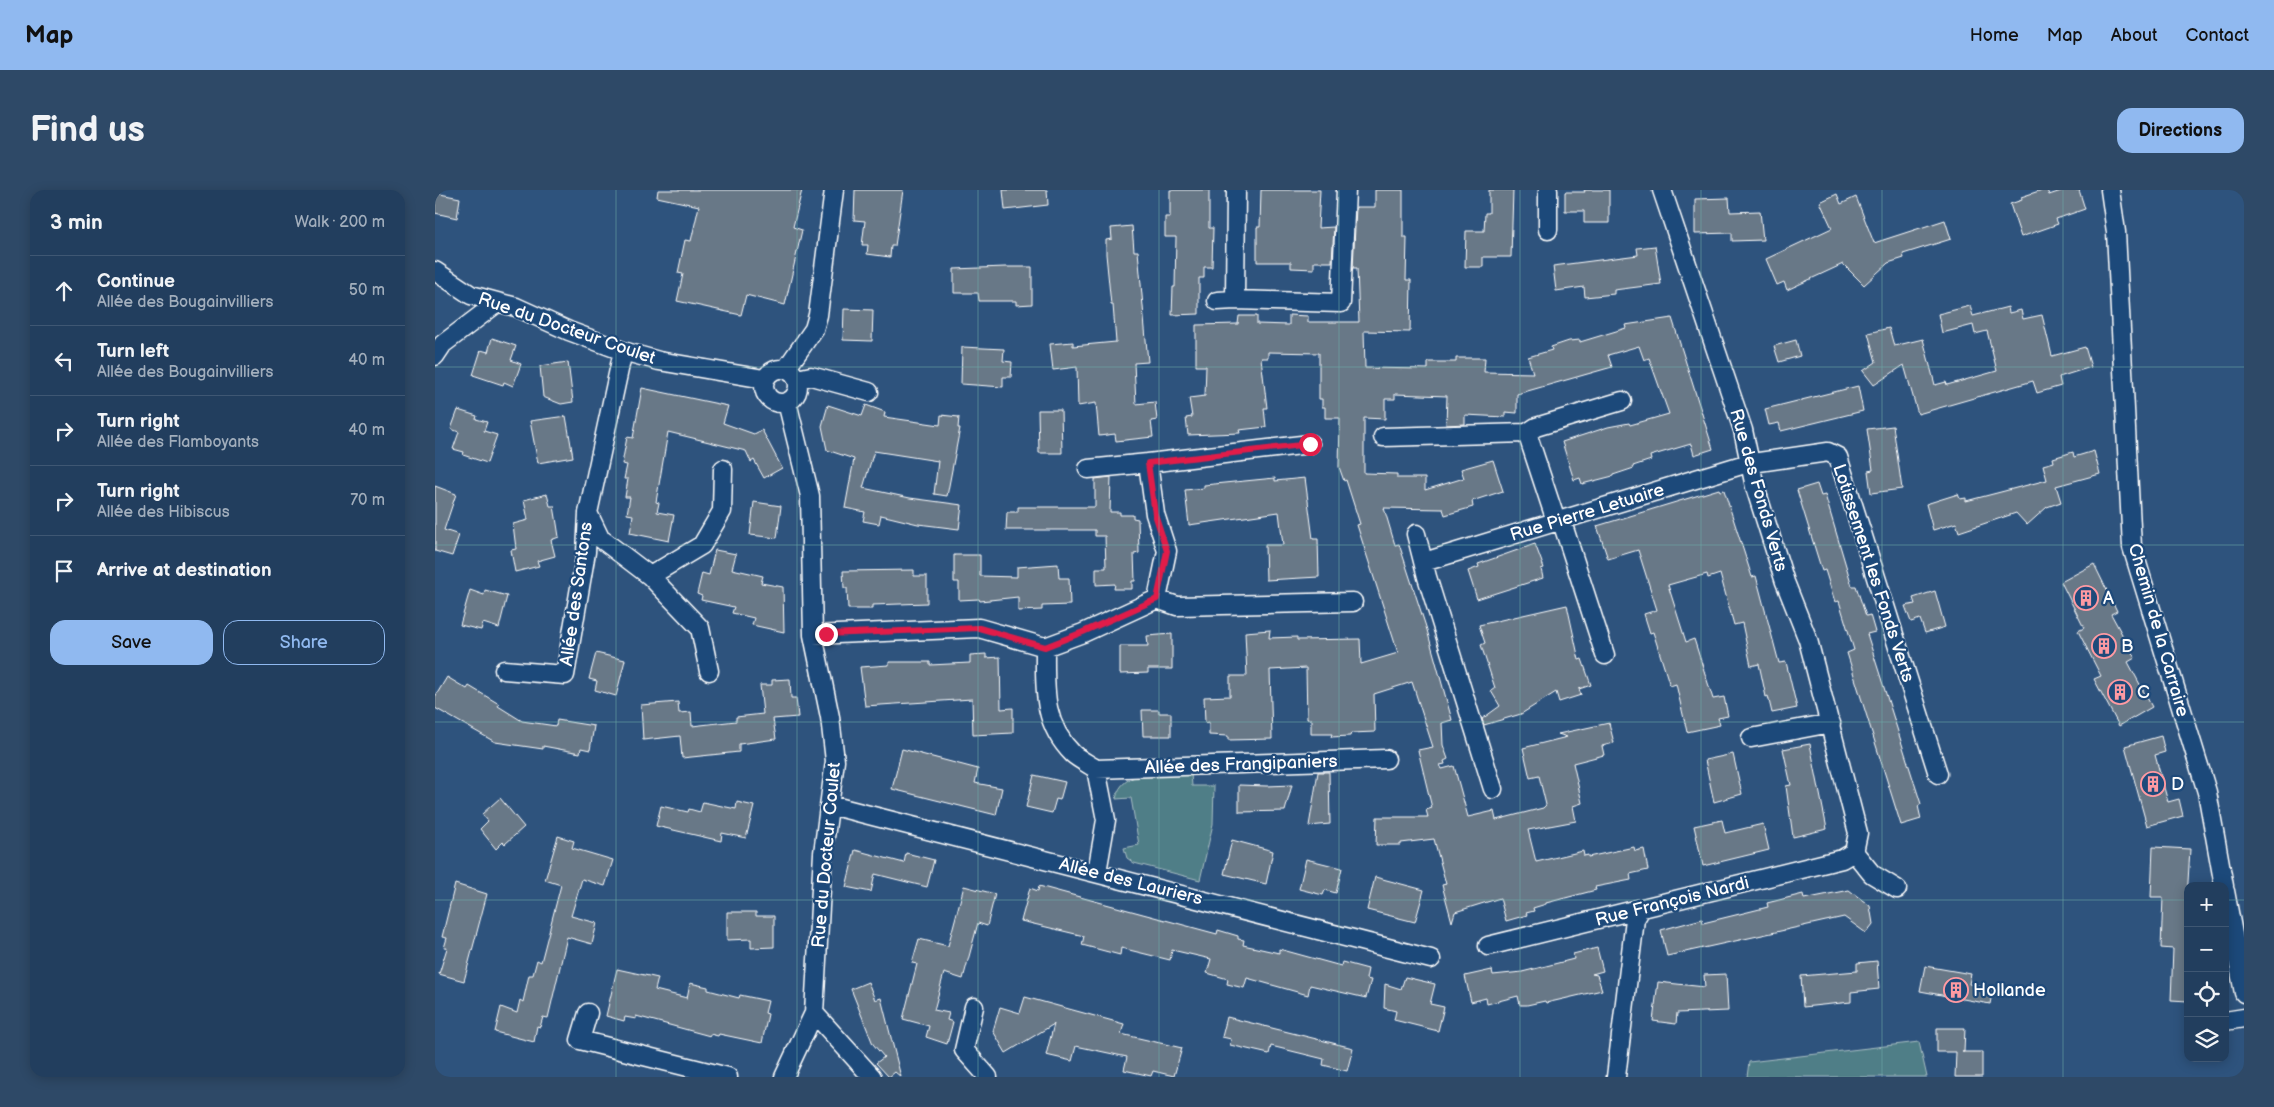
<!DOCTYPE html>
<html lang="en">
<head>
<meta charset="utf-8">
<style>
	body { margin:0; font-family:"Balsamiq Sans",sans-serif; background:#2e4967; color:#f1f3f6 }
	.controls { position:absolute; right:15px; bottom:15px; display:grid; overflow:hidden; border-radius:10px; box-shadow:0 2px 12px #0003 }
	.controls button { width:45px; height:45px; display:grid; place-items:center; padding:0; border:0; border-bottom:1px solid #3f5773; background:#223e5e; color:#f1f3f6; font:25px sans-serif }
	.stop { position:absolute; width:15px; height:15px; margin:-11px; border:4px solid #e11d48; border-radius:50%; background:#fff }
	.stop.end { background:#e11d48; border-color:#fff; box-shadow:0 1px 5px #0008 }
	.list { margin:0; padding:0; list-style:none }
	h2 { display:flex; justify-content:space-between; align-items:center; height:65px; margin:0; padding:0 20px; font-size:21px }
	h2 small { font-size:16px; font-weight:400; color:#a2aebc }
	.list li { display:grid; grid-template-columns:32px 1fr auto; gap:15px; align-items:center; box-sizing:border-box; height:70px; padding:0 20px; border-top:1px solid #3f5773 }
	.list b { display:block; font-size:19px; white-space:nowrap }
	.list p { margin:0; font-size:16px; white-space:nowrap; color:#a2aebc }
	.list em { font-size:16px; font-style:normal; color:#a2aebc }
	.actions { display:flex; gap:10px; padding:15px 20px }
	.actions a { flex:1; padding:11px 0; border:1px solid #90b9f0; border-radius:15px; text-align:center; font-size:18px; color:#90b9f0 }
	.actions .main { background:#90b9f0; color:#111 }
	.icon { flex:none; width:28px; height:28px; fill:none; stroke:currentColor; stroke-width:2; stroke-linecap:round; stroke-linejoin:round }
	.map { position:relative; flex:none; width:1809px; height:887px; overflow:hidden; border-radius:15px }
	header { display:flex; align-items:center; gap:30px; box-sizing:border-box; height:70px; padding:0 25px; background:#90b9f0; color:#111 }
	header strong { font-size:24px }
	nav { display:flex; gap:28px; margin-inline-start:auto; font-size:18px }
	.intro { display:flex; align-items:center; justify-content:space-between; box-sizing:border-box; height:120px; padding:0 30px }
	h1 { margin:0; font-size:35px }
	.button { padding:12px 22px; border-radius:15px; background:#90b9f0; color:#111; font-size:18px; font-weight:700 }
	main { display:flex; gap:30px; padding:0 30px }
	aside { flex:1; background:#223e5e; border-radius:15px; box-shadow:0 2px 12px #0003 }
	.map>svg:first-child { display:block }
	.green { fill:#507e87; stroke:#a8bec3 }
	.building { fill:#687887; stroke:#fff }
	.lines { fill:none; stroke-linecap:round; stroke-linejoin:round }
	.street-casing { stroke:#fff; stroke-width:21 }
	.street { stroke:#1f4a7a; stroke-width:18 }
	.route { stroke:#e11d48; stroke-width:6 }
	.grid { fill:none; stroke:#6fada8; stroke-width:1; stroke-opacity:0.55 }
	.labels { text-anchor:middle; stroke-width:4.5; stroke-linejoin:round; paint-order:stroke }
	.street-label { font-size:18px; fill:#fff; stroke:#1f4a7a }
	.poi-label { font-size:18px; fill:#fff; stroke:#1f4a7a; text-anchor:start }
</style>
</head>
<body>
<header>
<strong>Map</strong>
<nav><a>Home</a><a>Map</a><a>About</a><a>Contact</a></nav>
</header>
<div class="intro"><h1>Find us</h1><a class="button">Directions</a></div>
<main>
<aside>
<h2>3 min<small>Walk · 200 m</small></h2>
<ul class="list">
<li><svg class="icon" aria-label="ahead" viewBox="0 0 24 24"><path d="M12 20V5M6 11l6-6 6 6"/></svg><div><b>Continue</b><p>Allée des Bougainvilliers</p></div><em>50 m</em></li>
<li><svg class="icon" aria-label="left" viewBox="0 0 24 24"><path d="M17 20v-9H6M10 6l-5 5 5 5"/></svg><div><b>Turn left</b><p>Allée des Bougainvilliers</p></div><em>40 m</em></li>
<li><svg class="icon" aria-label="right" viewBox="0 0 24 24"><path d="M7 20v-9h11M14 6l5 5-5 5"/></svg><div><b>Turn right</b><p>Allée des Flamboyants</p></div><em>40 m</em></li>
<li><svg class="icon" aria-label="right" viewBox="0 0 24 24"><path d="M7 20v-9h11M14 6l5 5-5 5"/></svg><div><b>Turn right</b><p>Allée des Hibiscus</p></div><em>70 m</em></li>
<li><svg class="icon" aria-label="arrive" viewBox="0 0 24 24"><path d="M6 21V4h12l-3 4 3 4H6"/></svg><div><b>Arrive at destination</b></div></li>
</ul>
<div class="actions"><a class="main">Save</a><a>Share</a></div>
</aside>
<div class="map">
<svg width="1809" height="887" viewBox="0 0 1809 887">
	<rect width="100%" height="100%" fill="#2e537d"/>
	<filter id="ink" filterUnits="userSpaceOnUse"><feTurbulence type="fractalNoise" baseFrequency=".02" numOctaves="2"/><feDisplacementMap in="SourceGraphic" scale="10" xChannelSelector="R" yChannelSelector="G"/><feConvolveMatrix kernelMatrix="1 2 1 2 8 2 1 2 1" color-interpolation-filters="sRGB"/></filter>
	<g filter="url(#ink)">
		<path class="green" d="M756,584L757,596H779L778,634L765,690L699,673L692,668L689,658L704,655L696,608L681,609C686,576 731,585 756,584Z
			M1484,852L1492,887H1312L1314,872Z"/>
		<path class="building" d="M223,0H367L358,37L367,40L350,115L311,105L306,125L242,111L248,84L243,83L250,50L256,51L264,16L222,7Z
			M420,0H468L460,56H456L455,67L432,64L433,55H427L430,31L419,30Z
			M568,0H612L613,15L570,20Z
			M735,0H774V38H778L777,77H769V88H764V124L737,125L738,97H740L741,47H730V27H735Z
			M826,0H885L883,38L899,37L897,72H879V79L856,78V72H822V37H825Z
			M940,0H968V47H972L971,90H976L975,142L929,141L930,178L993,179V172H1021V168H1050L1049,182L1098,183L1093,167L1117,160L1116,157L1134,151L1145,150V152L1191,138L1190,135L1237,128L1278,259L1259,265L1256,254L1215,266L1216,270L1198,276L1199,278L1178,285V286L1147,294L1145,288L1139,290L1127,252L1173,237L1194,233L1195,235L1234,224L1214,168L1209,170L1204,156L1173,165L1177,177L1082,204V223L1070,222V227L1030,225V234L1011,235L1012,206L960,204V209H950V229L929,228V283L962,284V288H990V300L1029,288L1026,279L1058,270L1068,301L1037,311L1038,317L1010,325L1008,319L949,318L960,355L964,354L992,440L1017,530L1007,533L1008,555L1013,569L1009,571L1010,574L1005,575L1007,579L1019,576L1033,627L1059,621L1061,630L1108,618L1111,615L1104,586L1095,588L1088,558L1132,547L1123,544L1174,533L1179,553L1167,556L1169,565L1138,573L1147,613L1138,616L1141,631L1093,640L1101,672L1148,661L1149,666L1153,665V667L1199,657L1200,661L1209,659L1213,680L1195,684L1196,690L1160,697L1161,700L1111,713V714L1098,718L1099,721L1091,723L1092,725L1071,731L1065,708L1020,722L1017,732L1007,695L1011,694L999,649L966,653V655H941L942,627H993L991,620L997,618L983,560L998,557L977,492L939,504L940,542L916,543L915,546L896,547L897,544H876V529H872L871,478L835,480L837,549L793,550V546L774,545V532L770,533L769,507L795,506V486H812L810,442L835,440L834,448L862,447V450L925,449L926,474L963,463L922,335L925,334L911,290L909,291L904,277L905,228H890V217H887V209H884V163L833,162V168H826L832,218H829L831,237L804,240L805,243L753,245L751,228L757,227L754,208L770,206L771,176H761V135L803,134L804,126H822V134L854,135V125L873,126V132H924L922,78H918L921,17H940Z
			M1054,0H1078L1076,67H1048V77H1030L1031,41H1049L1050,23H1054Z
			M1149,0H1174V33H1149V21H1130V2H1150Z
			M1607,0H1612L1614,5L1629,0H1644L1650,19L1621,29L1623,34L1586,47L1575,14L1587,10L1586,7Z
			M0,3L25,8L22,28L0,23Z
			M1402,4L1406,14L1421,7L1439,53L1510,30L1516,49L1468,64L1469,68L1453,73L1429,95L1408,74L1352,100L1349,92L1342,95L1331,69L1397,38L1385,12Z
			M1294,8L1295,22L1325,21L1328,50L1297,51V43L1260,44V9Z
			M697,36L699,61H703L713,172L699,173L701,214L720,212L722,230L716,231L718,247L681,251L680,244L664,246L661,213L643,216L642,177L618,180L615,154L638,152V156L681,152L678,115H676L671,64V50L677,49L676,38Z
			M1220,56L1226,94L1179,100V104L1150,107L1149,97L1121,101L1118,76L1203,65L1202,58Z
			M570,77H597V114L581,115V111H544L543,103H519V79Z
			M1535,116L1538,126L1573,117L1574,123L1586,120L1588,129L1607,125L1617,166L1650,157L1656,177L1624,187L1626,196L1602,203L1598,191L1483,224L1469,175L1439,195L1428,181L1441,172L1433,143L1454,138L1459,156L1488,149L1500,195L1511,192L1512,195L1562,181L1552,141L1540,144L1538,135L1507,143L1503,124Z
			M409,119L438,120L437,151L408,150Z
			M57,148L81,156L76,170L86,174L78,196L69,192L68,195L38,185L46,160L53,162Z
			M1361,150L1365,166L1344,172L1339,156Z
			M527,157L569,159L568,171L577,172L576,187H568V197L526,194Z
			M133,172L138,212L126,214L108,207L105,176Z
			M1423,196L1428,221L1346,241L1344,233L1334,235L1330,219Z
			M207,198L293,216L288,233L319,244L327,240L347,278L329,288L319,270L316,272L311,261L233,242L221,312L224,313L222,322L239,325L234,351L195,343L198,325L192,324L195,307H190L193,289H189L192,275L187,274L192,247L198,248Z
			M393,215L427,226L431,215L450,222L449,227L505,235L506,225L524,227L523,238H525L512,306L499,304L503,271L439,261L428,298L475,308L527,315L524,339L483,334L446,325L444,334L428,331L430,322L410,318L419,269L392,260L387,236Z
			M23,220L42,226L41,229L52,232L49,241L62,245L52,273L28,265L29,262L18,259L24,242L16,239Z
			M603,220H626L627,263H604Z
			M131,226L138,267L103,273L95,231Z
			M1458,236L1467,299L1436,303L1433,281L1438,280L1432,239Z
			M1659,261L1665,284L1621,296L1626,312L1612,317L1592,335L1581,323L1524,342L1521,333L1498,340L1491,314L1523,304L1525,309L1531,308V311L1612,290L1608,275L1619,272L1618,268L1638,262L1639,267Z
			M676,287L675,322H685V325H698V328L703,329L704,363L699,364L700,391H697V399H679L680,394L661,395V378H671L670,346H660V340H571L572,322H583V317H660V289Z
			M840,288V291L870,288L878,349H883L884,387L831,390L830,355H848L844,322L754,335L750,300L769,298V295Z
			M1382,294L1386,306L1390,305L1417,396H1421L1431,426L1435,425L1440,442L1432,444L1486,614L1483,616L1486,629L1466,635L1412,463L1419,460L1404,411L1400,412L1390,380L1387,381L1362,300Z
			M0,296L21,304L9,340L24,345L17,366L0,361Z
			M1284,299L1285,301L1289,300L1317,387L1321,386L1344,473L1351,472L1362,518L1337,523L1333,506L1331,507L1324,474L1316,476L1307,433L1299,435L1285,384L1273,388L1272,384L1233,395L1251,452L1259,449L1278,509L1289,507L1293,526L1283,528L1285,535L1252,542L1241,494L1235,496L1218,442L1215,443L1209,424L1222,420L1203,360L1173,369L1162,336Z
			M112,304L115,316H119L122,334L124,347L116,350L120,366L102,371L104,376L80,382L76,360L81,359L78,334L93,330L89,310Z
			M319,312L346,316L342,348L315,345Z
			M1100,354L1109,378L1106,379L1108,388L1042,409L1033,381L1044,377L1043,374Z
			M280,360L301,364L297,379L328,386L326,393L348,397L349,442L317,435L319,428L297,423L299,417L266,410L267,406L262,404L267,383L274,385Z
			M519,365H545V386L582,387V377L623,374L624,388H634L635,415L607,416V420L583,421V407L545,411L544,409L524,410V392H519Z
			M1659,374L1682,421L1676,424L1700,468L1693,472L1717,517L1684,536L1659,489L1666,486L1643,441L1649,438L1626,392Z
			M479,380V386H492V413L437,415V419H413L412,398H409L408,381Z
			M35,400L49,405L50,400L72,406L64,438L48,433L46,440L25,435Z
			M1500,401L1510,437L1490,443L1485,429L1476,432L1470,416L1480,414L1478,408Z
			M1132,415L1144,470L1147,469L1156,495L1144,499L1146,505L1124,512L1121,502L1086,524L1049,535L1047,529L1065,516L1056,501L1060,498L1046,455L1050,453L1044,435Z
			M737,444V479H713V483L685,484V456H713L712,446Z
			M161,463L190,470L181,506L160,500L162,491L154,489Z
			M551,464V468L565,467L566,519L578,518V543L538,545L537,509L430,516L425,477L454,475V472H495V475L535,473V465Z
			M12,487L32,499L34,496L64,514L63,516L87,531L121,536L122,530L159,536L155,560L146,558L145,563L108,556V559L60,552L0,518V507Z
			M355,489L356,508H361L363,527L338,529L341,549L304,554V562L247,568L245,546L208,550L206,515L243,512L244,523L256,522L257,536L301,531V527L328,524L325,495H337V490Z
			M707,520H724V523H736V546H708Z
			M1726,546L1730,562L1720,565L1733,612L1744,609L1748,626L1712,636L1690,556Z
			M1375,554L1392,639L1358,647L1351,596L1356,595L1348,559Z
			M467,559L543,579L540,593L567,598L561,625L457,599Z
			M1298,564L1307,604L1279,612L1270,570Z
			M883,582H894L895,634L874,636Z
			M599,585L630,592L625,610L621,609L617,623L591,617Z
			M804,595L832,596L857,595L850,621L804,622Z
			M65,608L89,637L70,654L68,652L61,659L45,639L53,631L47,624Z
			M268,612L301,619L302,612L319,616L311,648L287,643L286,651L221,636L226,616L253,622L254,619L265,622Z
			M1287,630L1290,643L1328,634L1334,660L1268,676L1259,636Z
			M123,646L139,651L137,658L178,670L170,696L147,689L136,726L162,733L157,754L132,747L113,828L108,827L105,837L102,836L99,852L60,842L66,817L82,823L85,810L88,812L94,785H98L102,770L106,772L126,695L110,690Z
			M797,650L838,661L831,694L789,684Z
			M1718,657L1755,659L1752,708L1753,811L1736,810L1738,759L1726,758L1728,707H1716Z
			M420,660L469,673L471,663L499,670L492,697L440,684L436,702L411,697Z
			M871,669L907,678L901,703L890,700L888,705L864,699Z
			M940,687L989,700L980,732L932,720Z
			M20,694L52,704L29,791L4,784L12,758H9L12,748L7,747Z
			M529,696L560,704L552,736L543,733L528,789L509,783L499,820L514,823L512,830L518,832L512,854L491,847L494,836L468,829L482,774L477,773L484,749L513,756Z
			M604,696L782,744L783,740L803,746V749L809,750L808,755L844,763V759L906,776L907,772L933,779L931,789L936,790L931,808L875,795L873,805L812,788L809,798L792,794L793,789L772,783L776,769L737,760L735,770L686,758L685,765L647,755L649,746L586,731L595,698L603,701Z
			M1414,700L1435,716L1438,734L1431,743L1409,727L1232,766L1226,740L1267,729L1268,733L1333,717L1332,713L1368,704L1369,709Z
			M292,722H321V726H339V757L316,758V749L292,750Z
			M1162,758L1168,781L1157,784L1162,785L1167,800L1111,813L1110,811L1092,815H1085L1083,806L1052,814L1051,808L1036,812L1030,786L1057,780L1058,785L1087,782L1139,769L1138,764Z
			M1442,771L1444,799L1416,802V812L1368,817L1366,786L1422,781V773Z
			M1490,776L1536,784L1534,794L1558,798L1555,814L1485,801Z
			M182,779L223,788L220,800L252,808L255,793L273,797V800L304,808L305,805L333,811L330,823L333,824L327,853L284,844L283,846L275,844V846L201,826V829L190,827L189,831L171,826Z
			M1291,784L1293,821L1242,823L1241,834L1218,831L1223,792L1270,797L1269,785Z
			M970,787L1000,794L995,814L1009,817L1003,841L959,830L961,821L949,818L950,794L966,799Z
			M433,792L440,810L446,808L466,887L460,882L454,887L441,873L449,867L438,854L416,799Z
			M590,807L689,834L686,844L747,858L739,886L718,881L716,886L689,880L692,867L641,856L637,871L611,865L619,834L571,863L558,841L565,817L585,823Z
			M792,827L918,858L912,881L888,875L889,869L836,856L834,864L795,855L796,849L787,847Z
			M1502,838H1530L1529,862H1527H1547V887H1520L1521,862H1502Z"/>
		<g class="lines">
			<defs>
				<path id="street" d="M1113,0V40
					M1227,0L1308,240L1320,297L1350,392L1373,450L1423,643L1419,662
					M1675,0L1681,42L1697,357L1772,602L1789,696
					M0,81L36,105L81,117L134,141L188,161L224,171L329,189
					M800,110L906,113L911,0
					M782,111L800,110L801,0
					M0,166L8,154L62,113
					M329 196a17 17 0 1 1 34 0a17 17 0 1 1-34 0Z
					M351,179L379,139L383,125L399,0
					M362,189L376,186L434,202
					M948,247L1092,243
					M653,279L713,273
					M153,323L165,348L215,386L265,438L274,481
					M1126,329L1170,465
					M1121,331L1092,243L1101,237L1187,211
					M981,344L992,387L1058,599
					M989,372L1310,274L1393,262L1403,267L1503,584
					M215,386L267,355L287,321L288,279
					M722,409L732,361L720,324L713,273L875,254
					M378,445L544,438L610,457C610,498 607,533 638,564C645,570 654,574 661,579L671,630L662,682
					M610,457L648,443L722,409L742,416L918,412
					M69,480L130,485L151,362L153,323L188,161
					M1316,548L1396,533
					M661,579L951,569
					M395,615L996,769
					M1419,662L1437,684L1462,699
					M1790,701L1809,803
					M1053,756L1407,669L1419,662
					M539,817L529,860L553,887
					M153,823L145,850L293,887
					M379,823L437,887
					M1790,831L1809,828
					M349,887L379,823L388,663L400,571L395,527L378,445L375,306L352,212
					M1181,887L1200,729L1206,719"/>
			</defs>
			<use href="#street" class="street-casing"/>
			<use href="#street" class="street"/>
		</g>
	</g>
	<g class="lines" filter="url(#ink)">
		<path class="route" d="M391,444L544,438L610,457L648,442L722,409L732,361L720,324L713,273L875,254"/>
	</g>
	<path class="grid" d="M181,0V887M362,0V887M543,0V887M724,0V887M904,0V887M1085,0V887M1266,0V887M1447,0V887M1628,0V887M0,177H1809M0,355H1809M0,532H1809M0,710H1753M1790,710H1809"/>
	<defs>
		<symbol id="building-ring" viewBox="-11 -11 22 22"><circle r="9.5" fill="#1f4a7a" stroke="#ff9aa2" stroke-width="1.5"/><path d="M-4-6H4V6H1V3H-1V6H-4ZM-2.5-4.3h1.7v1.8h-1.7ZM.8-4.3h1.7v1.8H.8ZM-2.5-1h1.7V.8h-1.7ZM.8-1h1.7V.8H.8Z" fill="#ff9aa2"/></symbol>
	</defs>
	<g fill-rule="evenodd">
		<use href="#building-ring" x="1637" y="394" width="28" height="28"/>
		<use href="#building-ring" x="1655" y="442" width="28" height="28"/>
		<use href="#building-ring" x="1671" y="488" width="28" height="28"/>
		<use href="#building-ring" x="1704" y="580" width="28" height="28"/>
		<use href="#building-ring" x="1507" y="786" width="28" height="28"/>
	</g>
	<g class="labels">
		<g class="street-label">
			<text transform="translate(132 138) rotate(19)" y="6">Rue du Docteur Coulet</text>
			<text transform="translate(1324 300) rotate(74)" y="6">Rue des Fonds Verts</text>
			<text transform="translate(1152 322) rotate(-17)" y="6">Rue Pierre Letuaire</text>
			<text transform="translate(1439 383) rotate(72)" y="6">Lotissement les Fonds Verts</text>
			<text transform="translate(141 404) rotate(-82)" y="6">Allée des Santons</text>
			<text transform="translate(1724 440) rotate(74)" y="6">Chemin de la Carraire</text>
			<text transform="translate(806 574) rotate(-2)" y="6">Allée des Frangipaniers</text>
			<text transform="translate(391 665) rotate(-85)" y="6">Rue du Docteur Coulet</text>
			<text transform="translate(696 691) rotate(14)" y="6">Allée des Lauriers</text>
			<text transform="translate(1237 711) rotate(-14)" y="6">Rue François Nardi</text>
		</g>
		<g class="poi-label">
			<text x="1668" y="414">A</text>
			<text x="1686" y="462">B</text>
			<text x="1702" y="508">C</text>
			<text x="1736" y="600">D</text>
			<text x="1538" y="806">Hollande</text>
		</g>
	</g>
</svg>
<div class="controls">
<button>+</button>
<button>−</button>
<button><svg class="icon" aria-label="locate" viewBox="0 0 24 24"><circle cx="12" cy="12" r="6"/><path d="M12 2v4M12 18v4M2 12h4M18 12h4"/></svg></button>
<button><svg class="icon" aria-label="layers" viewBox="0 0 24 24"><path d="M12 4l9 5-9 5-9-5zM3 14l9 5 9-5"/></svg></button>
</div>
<div class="stop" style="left:875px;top:254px"></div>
<div class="stop end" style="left:391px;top:444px"></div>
</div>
</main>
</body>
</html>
